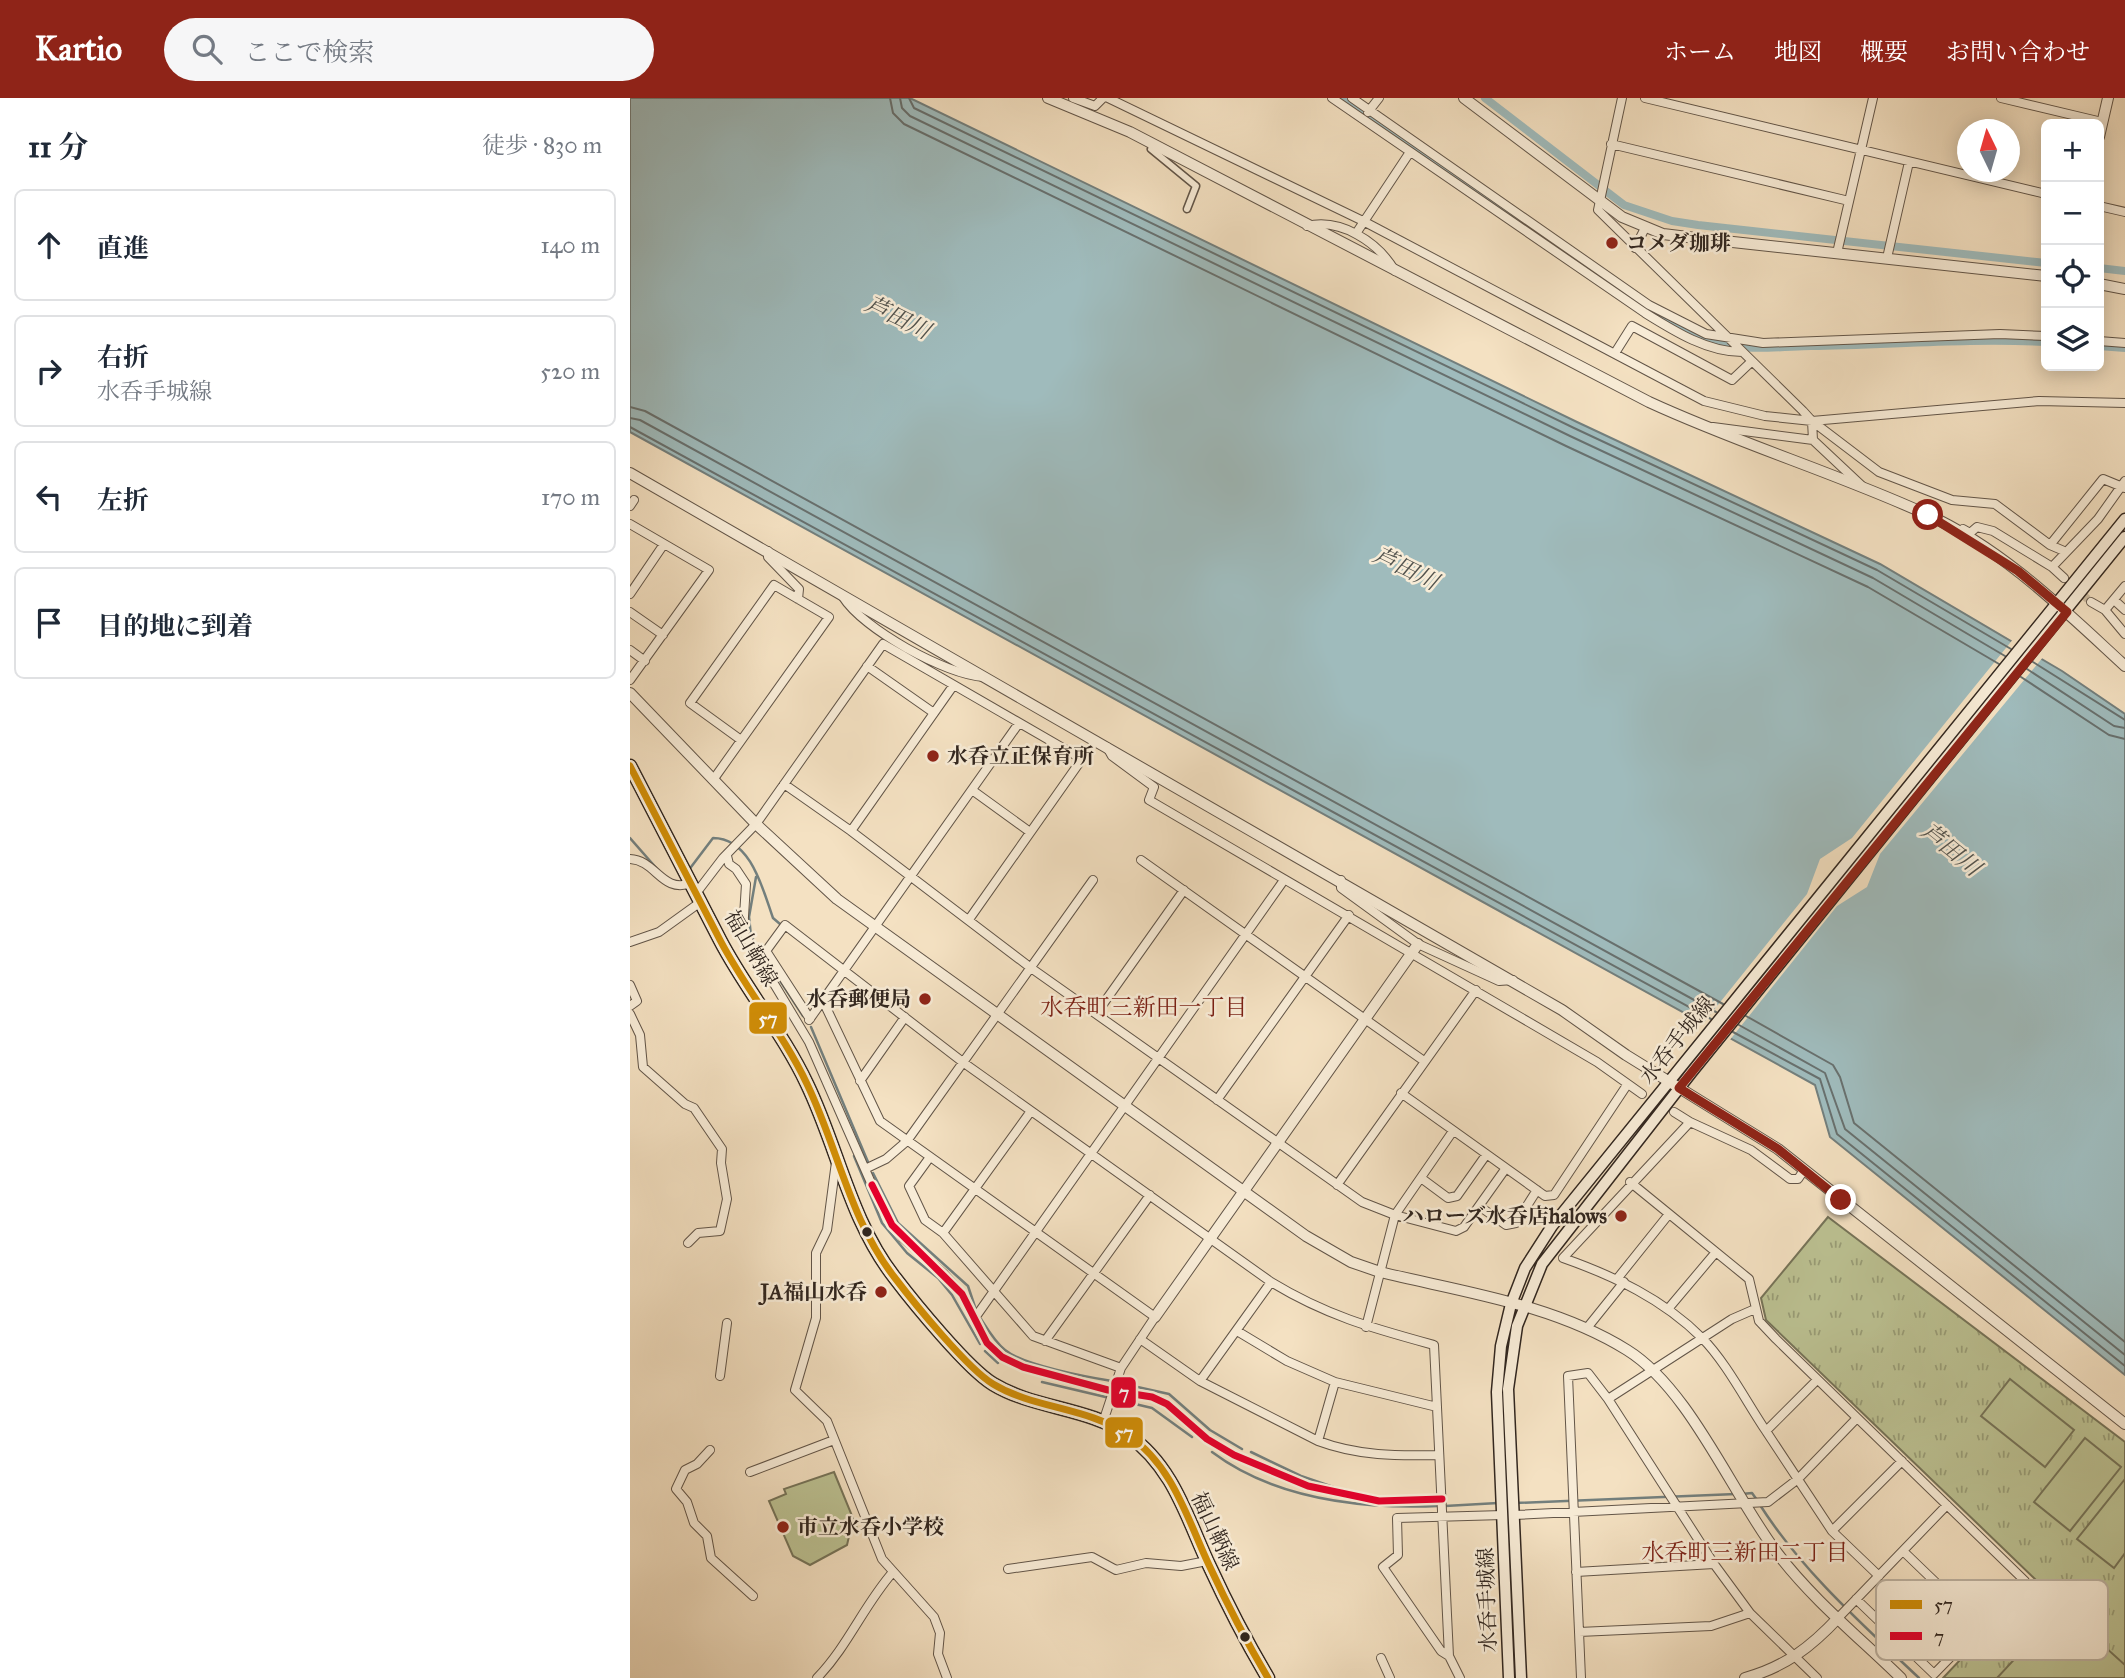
<!DOCTYPE html>
<html lang="ja">
<head>
<meta charset="utf-8">
<style>
	body { margin:0; font-family:"IM FELL Great Primer","Noto Serif JP",serif; background:#f6f6f7; color:#1f2937 }
	.controls { position:absolute; right:21px; top:21px; display:grid; overflow:hidden; border-radius:10px; box-shadow:0 4px 18px #0003 }
	.controls button { width:63px; height:63px; display:grid; place-items:center; padding:0; border:0; border-bottom:2px solid #e0e1e3; background:#fff; color:#1f2937; font:35px sans-serif }
	.compass { position:absolute; left:1327px; top:21px; width:63px; height:63px; border-radius:50%; background:#fff; box-shadow:0 4px 18px #0003; rotate:355deg }
	.stop { position:absolute; width:21px; height:21px; margin:-16px; border:5px solid #8f2418; border-radius:50%; background:#fff }
	.stop.end { background:#8f2418; border-color:#fff; box-shadow:0 2px 7px #0008 }
	.list { margin:0; padding:0; list-style:none }
	h2 { display:flex; justify-content:space-between; align-items:center; height:91px; margin:0; padding:0 28px; font-size:30px }
	h2 small { font-size:23px; font-weight:400; color:#747a83 }
	.list li { display:grid; grid-template-columns:46px 1fr auto; gap:21px; align-items:center; box-sizing:border-box; height:112px; margin:0 14px 14px; padding:0 14px; border:2px solid #e0e1e3; border-radius:10px }
	.list b { display:block; font-size:26px; white-space:nowrap }
	.list p { margin:0; font-size:23px; white-space:nowrap; color:#747a83 }
	.list em { font-size:23px; font-style:normal; color:#747a83 }
	.icon { flex:none; width:38px; height:38px; fill:none; stroke:currentColor; stroke-width:2; stroke-linecap:round; stroke-linejoin:round }
	.map { position:relative; flex:none; width:1495px; height:1580px; overflow:hidden }
	header { display:flex; align-items:center; gap:42px; box-sizing:border-box; height:98px; padding:0 35px; background:#8f2418; color:#fff }
	header strong { font-size:33px }
	nav { display:flex; gap:38px; margin-inline-start:auto; font-size:24px }
	.search { width:490px; height:63px; background:#f6f6f7; display:flex; align-items:center; gap:18px; box-sizing:border-box; padding:0 24px; border-radius:38px; color:#747a83; font-size:26px }
	main { display:flex }
	aside { flex:1; background:#fff }
	.map>svg:first-child { display:block }
	.grass { fill:url(#grass-tufts); stroke:#767459; stroke-width:2 }
	.pitch { fill:#bcc293; stroke:#767459; stroke-width:2 }
	.water { fill:#9fbbbc; stroke:#737f7d; stroke-width:2 }
	.pier { fill:#f4e1c2 }
	.lines { fill:none; stroke-linecap:round; stroke-linejoin:round }
	.shore { stroke:#68706e; stroke-width:2 }
	.stream { stroke:#737f7d; stroke-width:2.5 }
	.canal { stroke:#9fbbbc; stroke-width:8 }
	.minor-tunnel { stroke:#cdbca1; stroke-width:8; stroke-dasharray:8 4; stroke-linecap:butt }
	.pedestrian-casing { stroke:#625548; stroke-width:9 }
	.minor-casing { stroke:#625548; stroke-width:10 }
	.tertiary-casing { stroke:#625548; stroke-width:12 }
	.secondary-casing { stroke:#31261f; stroke-width:13 }
	.primary-casing { stroke:#31261f; stroke-width:15 }
	.pedestrian { stroke:#f8ecd7; stroke-width:6 }
	.minor { stroke:#f8ecd7; stroke-width:8 }
	.tertiary { stroke:#f8ecd7; stroke-width:10 }
	.secondary { stroke:#f8ecd7; stroke-width:10 }
	.primary { stroke:#f4e1c2; stroke-width:12 }
	.bus-1-casing { stroke:#f8ecd7; stroke-width:12 }
	.bus-2-casing { stroke:#f8ecd7; stroke-width:12 }
	.bus-1 { stroke:#cf8c06; stroke-width:7 }
	.bus-2 { stroke:#e4002b; stroke-width:7 }
	.route { stroke:#8f2418; stroke-width:9 }
	.poi-dot { fill:#8f2418; stroke:#f8ecd7; stroke-width:2.5 }
	.bus-dot { fill:#31261f; stroke:#f8ecd7; stroke-width:2.5 }
	.labels { text-anchor:middle; stroke-width:5; stroke-linejoin:round; paint-order:stroke }
	.poi-label { font-size:21px; font-weight:bold; fill:#31261f; stroke:#f8ecd7; text-anchor:start }
	.street-label { font-size:21px; fill:#31261f; stroke:#f8ecd7 }
	.water-label { font-size:23px; font-style:italic; fill:#52534e; stroke:#f8ecd7 }
	.neighbourhood-label { font-size:23px; fill:#7a1f14; stroke:#f8ecd7 }
	.key { fill:#f8ecd7; stroke:#bcb1a0; stroke-width:2 }
	.key-label { font-size:19px; fill:#31261f }
	.line-badge { stroke:#f8ecd7; stroke-width:2.5 }
	.badge-label { font-size:19px; text-anchor:middle; font-weight:bold; fill:#fff }
</style>
</head>
<body>
<header>
<strong>Kartio</strong>
<div class="search"><svg class="icon" aria-label="search" viewBox="0 0 24 24"><circle cx="10" cy="10" r="6"/><path d="M15 15l6 6"/></svg>ここで検索</div>
<nav><a>ホーム</a><a>地図</a><a>概要</a><a>お問い合わせ</a></nav>
</header>
<main>
<aside>
<h2>11 分<small>徒歩 · 830 m</small></h2>
<ul class="list">
<li><svg class="icon" aria-label="ahead" viewBox="0 0 24 24"><path d="M12 20V5M6 11l6-6 6 6"/></svg><div><b>直進</b></div><em>140 m</em></li>
<li><svg class="icon" aria-label="right" viewBox="0 0 24 24"><path d="M7 20v-9h11M14 6l5 5-5 5"/></svg><div><b>右折</b><p>水呑手城線</p></div><em>520 m</em></li>
<li><svg class="icon" aria-label="left" viewBox="0 0 24 24"><path d="M17 20v-9H6M10 6l-5 5 5 5"/></svg><div><b>左折</b></div><em>170 m</em></li>
<li><svg class="icon" aria-label="arrive" viewBox="0 0 24 24"><path d="M6 21V4h12l-3 4 3 4H6"/></svg><div><b>目的地に到着</b></div></li>
</ul>
</aside>
<div class="map">
<svg width="1495" height="1580" viewBox="0 0 1495 1580">
	<defs>
		<pattern id="grass-tufts" width="24" height="20" patternUnits="userSpaceOnUse" patternTransform="scale(1.75)"><rect width="24" height="20" fill="#bcc293"/><path d="M3 7l-1-3M5 7V3M7 7l1-3M15 17l-1-3M17 17v-4M19 17l1-3" fill="none" stroke="#999d77"/></pattern>
	</defs>
	<rect width="100%" height="100%" fill="#f4e1c2"/>
	<filter id="stains"><feTurbulence type="fractalNoise" baseFrequency=".00286" numOctaves="4"/><feColorMatrix values="0 0 0 0 .2 0 0 0 0 .09 0 0 0 0 .02 0 0 0 .5 -.17"/></filter>
	<radialGradient id="worn" r=".72"><stop offset=".6" stop-color="#630" stop-opacity="0"/><stop offset="1" stop-color="#630" stop-opacity=".3"/></radialGradient>
	<path class="grass" d="M1198,1119L1495,1344V1580H1313L1406,1482L1136,1222L1131,1200Z"/>
	<path class="pitch" d="M1380,1281L1444,1332L1415,1369L1351,1318Z
		M1455,1340L1491,1369L1440,1433L1404,1404Z
		M204,1374L227,1430L220,1434L217,1447L180,1467L163,1458L139,1403L156,1396L154,1391Z
		M1495,1381V1455L1484,1470L1447,1441Z
		M1432,1510L1495,1567V1580H1367Z"/>
	<path class="water" d="M0,0H280L947,324L1250,466L1432,573L1495,616V1277L1200,1039L1185,987L0,334Z"/>
	<path class="pier" d="M1384,540L1414,558L1250,756L1237,789L1207,808L1099,943L1071,928L1177,796L1190,761L1222,740Z"/>
	<g class="lines">
		<path class="shore" d="M260,0L263,15L274,26L936,348L1238,489L1369,566
			M270,0L272,10L280,18L940,338L1243,480L1375,558
			M279,0L284,10L944,330L1247,472L1381,551
			M0,309L15,313L1093,906
			M0,320L10,322L1086,914
			M0,329L1081,921
			M1403,564L1495,622
			M1397,571L1484,628L1495,630
			M1391,579L1479,637L1495,641
			M1116,918L1203,967L1210,979L1224,1025L1495,1244
			M1109,927L1195,975L1215,1031L1495,1257
			M1103,934L1190,981L1207,1036L1495,1268"/>
		<path class="stream" d="M0,740L28,772
			M58,773L83,740C121,740 133,792 143,820L150,826
			M126,779L119,819L121,838L173,918
			M181,929L238,1064
			M224,1058L252,1125L277,1155L308,1180L322,1197L350,1246
			M243,1075L268,1125L338,1188L346,1212
			M351,1221C358,1232 365,1244 375,1252C393,1267 457,1279 482,1283
			M355,1253L368,1265
			M412,1284L522,1310L562,1339
			M494,1286L539,1296L580,1332L612,1351
			M582,1354C646,1402 731,1411 808,1408
			M621,1354L671,1378L709,1391
			M1112,1396L1122,1395L1127,1402
			M885,1405L1106,1396
			M1130,1407C1173,1474 1232,1526 1289,1580
			M815,1408L868,1405"/>
		<path class="canal" d="M710,0L981,187
			M855,0L994,107L1042,123L1068,127L1416,165
			M1469,170L1495,173
			M995,197C1023,215 1052,236 1084,245C1115,253 1149,249 1181,248C1259,247 1338,240 1416,244
			M1469,248L1495,250"/>
		<path class="minor-tunnel" d="M1434,480L1461,504"/>
		<defs>
			<path id="pedestrian" d="M524,46L521,51L566,88L557,111"/>
			<path id="minor" d="M443,0L465,8L473,0
				M478,0L733,123L1074,303L1135,318L1182,323L1409,303L1495,305
				M702,0L1015,215C1044,233 1077,254 1112,254
				M722,0L1019,207L1076,236L1133,245L1370,236L1416,238
				M992,0L968,112L1173,313L1182,323L1183,342L1232,388
				M1015,0L1416,96
				M1371,0L1472,24
				M738,14L749,0
				M981,46L1219,103
				M1469,108L1495,114
				M677,128C711,120 748,144 765,173
				M727,134L780,54
				M1005,150L1015,130
				M1207,155L1243,0
				M1257,160L1279,64
				M1469,243L1495,245
				M985,255L1002,228L1102,282L1121,264
				M1182,323L1249,374L1322,402L1365,406L1420,447L1434,453
				M1083,329L1183,342
				M0,408L4,402
				M0,426L79,472L0,582
				M1333,431L1340,435L1347,429L1363,433L1422,469L1434,480
				M1420,447L1473,381L1495,390
				M138,453V459L169,491L168,501
				M1422,469L1468,421L1495,383
				M0,496L34,446
				M213,499C233,531 316,577 354,579
				M1484,502L1495,512
				M1461,504L1475,512L1495,536
				M1475,512L1495,488
				M0,514L33,537
				M0,552L15,563
				M237,568L304,615
				M323,588L221,733L401,870L732,1104L765,1117L826,1133L834,1129L876,1070
				M477,649L482,658L524,689L519,702L967,964L1012,996
				M83,682L199,519L144,487L60,605L111,642
				M154,686L221,733
				M342,692L400,734
				M97,758L99,766L106,771L116,786L113,834L179,944L253,1112L273,1140L314,1176L332,1196L357,1245L372,1259L393,1269L478,1292L522,1299L537,1306L577,1341L604,1357L678,1388L749,1403L812,1401
				M0,761C26,762 32,796 61,785
				M511,762L794,963
				M711,782V790L788,846L869,883L883,882
				M67,794L93,760L126,726L253,546L452,661L340,820
				M0,844L29,834L72,803
				M0,887L7,903L0,908
				M193,903L250,1023L525,1219L491,1270L473,1324
				M0,916L10,937L13,969L55,1006L64,1010L92,1051L91,1065L97,1101L90,1133L68,1135L58,1145
				M466,916L554,792
				M180,921L136,853L155,827L334,965L641,1184C697,1218 742,1230 804,1247L819,1558L830,1580
				M179,922L389,625
				M230,983L275,919
				M771,995L915,1098L924,1097L997,987
				M587,1002L719,817
				M1044,1014L1060,1024
				M300,1059L279,1088L295,1122L313,1135L403,1238L491,1270
				M206,1064L197,1132L186,1155V1220L165,1292L197,1323L252,1461L304,1519L310,1535L308,1556L317,1580
				M235,1071L256,1061L277,1043L463,782
				M1174,1072L1168,1081H1160L1121,1052L1060,1024L933,1160C984,1178 1033,1201 1072,1240C1096,1264 1117,1305 1136,1333L1187,1282
				M791,1080L818,1100L827,1098L856,1057
				M1000,1084L1119,1181L1129,1223L1146,1241L1395,1483L1304,1576L1226,1501
				M707,1087L846,892
				M849,1108L876,1127L886,1125L907,1092
				M313,1135L401,1013
				M987,1181L1039,1116
				M1038,1211L1086,1154
				M1125,1211L1102,1221L978,1301L1084,1466L1120,1515L1187,1580
				M347,1217L654,782
				M736,1229L765,1117L823,1033
				M957,1230L994,1184
				M510,1241L570,1283L688,1343L705,1284L657,1263L607,1233
				M415,1243L520,1097
				M90,1278L97,1225
				M570,1283L641,1184
				M705,1284L807,1309
				M1136,1333L1202,1433L1249,1478
				M688,1343C728,1358 767,1358 809,1357
				M80,1352L67,1366L55,1372L46,1391L57,1404L64,1425L77,1438L81,1460L123,1498
				M120,1374L204,1342
				M884,1417L1138,1404L1168,1381L1227,1320
				M1202,1433L1272,1363
				M1273,1453L1351,1528
				M378,1471L462,1459L486,1472L516,1465L551,1468L577,1463
				M946,1474L1084,1466
				M1209,1519L1317,1407
				M949,1534L1081,1528L1120,1515
				M819,1558L811,1553L753,1469L768,1457L767,1420L873,1417
				M751,1560L760,1580
				M187,1580C218,1548 234,1507 263,1474
				M951,1580L938,1278L958,1275L978,1301"/>
			<path id="tertiary" d="M418,0L500,34L1019,304C1110,346 1206,375 1296,416C1373,451 1434,512 1495,568
				M834,0L992,119L1033,136L1066,140L1416,178
				M1469,39L1478,0
				M1469,186L1495,191
				M0,375L932,912L996,957L1148,1051L1495,1326
				M0,595L126,726L207,801L676,1138L721,1164L750,1174C833,1194 923,1206 997,1252C1060,1291 1102,1396 1148,1456C1182,1501 1230,1540 1271,1580
				M525,1219L788,846
				M1115,1580C1155,1569 1181,1549 1209,1519"/>
			<path id="secondary" d="M879,1580L867,1294L871,1248L881,1206L895,1170L922,1128L1495,421
				M891,1580L878,1291L887,1228L912,1166L1061,975L1495,439"/>
			<path id="primary" d="M0,668C30,726 60,784 90,842C116,892 153,935 177,986C208,1050 220,1123 265,1180C284,1205 338,1271 363,1286C404,1311 458,1309 498,1337C543,1368 557,1420 579,1467C597,1506 616,1543 638,1580"/>
		</defs>
		<use href="#pedestrian" class="pedestrian-casing"/>
		<use href="#minor" class="minor-casing"/>
		<use href="#tertiary" class="tertiary-casing"/>
		<use href="#secondary" class="secondary-casing"/>
		<use href="#primary" class="primary-casing"/>
		<use href="#pedestrian" class="pedestrian"/>
		<use href="#minor" class="minor"/>
		<use href="#tertiary" class="tertiary"/>
		<use href="#secondary" class="secondary"/>
		<use href="#primary" class="primary"/>
		<defs>
			<path id="bus-1" d="M0,668C30,726 60,784 90,842C116,892 153,935 177,986C208,1050 220,1123 265,1180C284,1205 338,1271 363,1286C404,1311 458,1309 498,1337C543,1368 557,1420 579,1467C597,1506 616,1543 638,1580"/>
			<path id="bus-2" d="M242,1087L262,1127L332,1196L357,1245L372,1259L393,1269L478,1292L522,1299L537,1306L577,1341L604,1357L678,1388L749,1403L812,1401"/>
		</defs>
		<use href="#bus-1" class="bus-1-casing"/>
		<use href="#bus-2" class="bus-2-casing"/>
		<use href="#bus-1" class="bus-1"/>
		<use href="#bus-2" class="bus-2"/>
	</g>
	<g class="lines">
		<path class="route" d="M1211,1102L1148,1051L1049,990L1437,514L1388,473L1298,417"/>
	</g>
	<g class="poi-dot">
		<circle cx="982" cy="145" r="7"/>
		<circle cx="303" cy="658" r="7"/>
		<circle cx="295" cy="901" r="7"/>
		<circle cx="991" cy="1118" r="7"/>
		<circle cx="251" cy="1194" r="7"/>
		<circle cx="153" cy="1429" r="7"/>
	</g>
	<g class="bus-dot">
		<circle cx="237" cy="1134" r="6"/>
		<circle cx="615" cy="1539" r="6"/>
	</g>
	<g class="labels">
		<g class="poi-label">
			<text x="996" y="152">コメダ珈琲</text>
			<text x="317" y="665">水呑立正保育所</text>
			<text x="281" y="908" text-anchor="end">水呑郵便局</text>
			<text x="977" y="1125" text-anchor="end">ハローズ水呑店halows</text>
			<text x="237" y="1201" text-anchor="end">JA福山水呑</text>
			<text x="167" y="1436">市立水呑小学校</text>
		</g>
		<g class="street-label">
			<text transform="translate(121 850) rotate(60)" y="7">福山鞆線</text>
			<text transform="translate(1047 942) rotate(-51)" y="7">水呑手城線</text>
			<text transform="translate(585 1433) rotate(65)" y="7">福山鞆線</text>
			<text transform="translate(857 1502) rotate(-92)" y="7">水呑手城線</text>
		</g>
		<g class="water-label">
			<text transform="translate(268 219) rotate(26)" y="8">芦田川</text>
			<text transform="translate(776 470) rotate(26)" y="8">芦田川</text>
			<text transform="translate(1321 751) rotate(39)" y="8">芦田川</text>
		</g>
		<g class="neighbourhood-label">
			<text x="514" y="917">水呑町三新田一丁目</text>
			<text x="1115" y="1462">水呑町三新田二丁目</text>
		</g>
	</g>
	<rect x="1246" y="1482" width="232" height="80" rx="10" class="key"/>
	<rect x="1260" y="1502" width="32" height="9" fill="#cf8c06"/>
	<rect x="1260" y="1534" width="32" height="8" fill="#e4002b"/>
	<g class="key-label">
		<text x="1304" y="1513">57</text>
		<text x="1304" y="1545">7</text>
	</g>
	<g class="line-badge">
		<rect x="118" y="903" width="40" height="34" rx="7" fill="#cf8c06"/>
		<rect x="480" y="1278" width="27" height="33" rx="7" fill="#e4002b"/>
		<rect x="474" y="1318" width="40" height="33" rx="7" fill="#cf8c06"/>
	</g>
	<g class="badge-label">
		<text x="138" y="927">57</text>
		<text x="494" y="1301">7</text>
		<text x="494" y="1341">57</text>
	</g>
	<rect width="100%" height="100%" filter="url(#stains)"/>
	<rect width="100%" height="100%" fill="url(#worn)"/>
</svg>
<div class="controls">
<button>+</button>
<button>−</button>
<button><svg class="icon" aria-label="locate" viewBox="0 0 24 24"><circle cx="12" cy="12" r="6"/><path d="M12 2v4M12 18v4M2 12h4M18 12h4"/></svg></button>
<button><svg class="icon" aria-label="layers" viewBox="0 0 24 24"><path d="M12 4l9 5-9 5-9-5zM3 14l9 5 9-5"/></svg></button>
</div>
<svg class="compass" viewBox="-18 -18 36 36"><path d="M0-13l5 13h-10z" fill="#e53935"/><path d="M0 13l5-13h-10z" fill="#747a83"/></svg>
<div class="stop" style="left:1298px;top:417px"></div>
<div class="stop end" style="left:1211px;top:1102px"></div>
</div>
</main>
</body>
</html>
